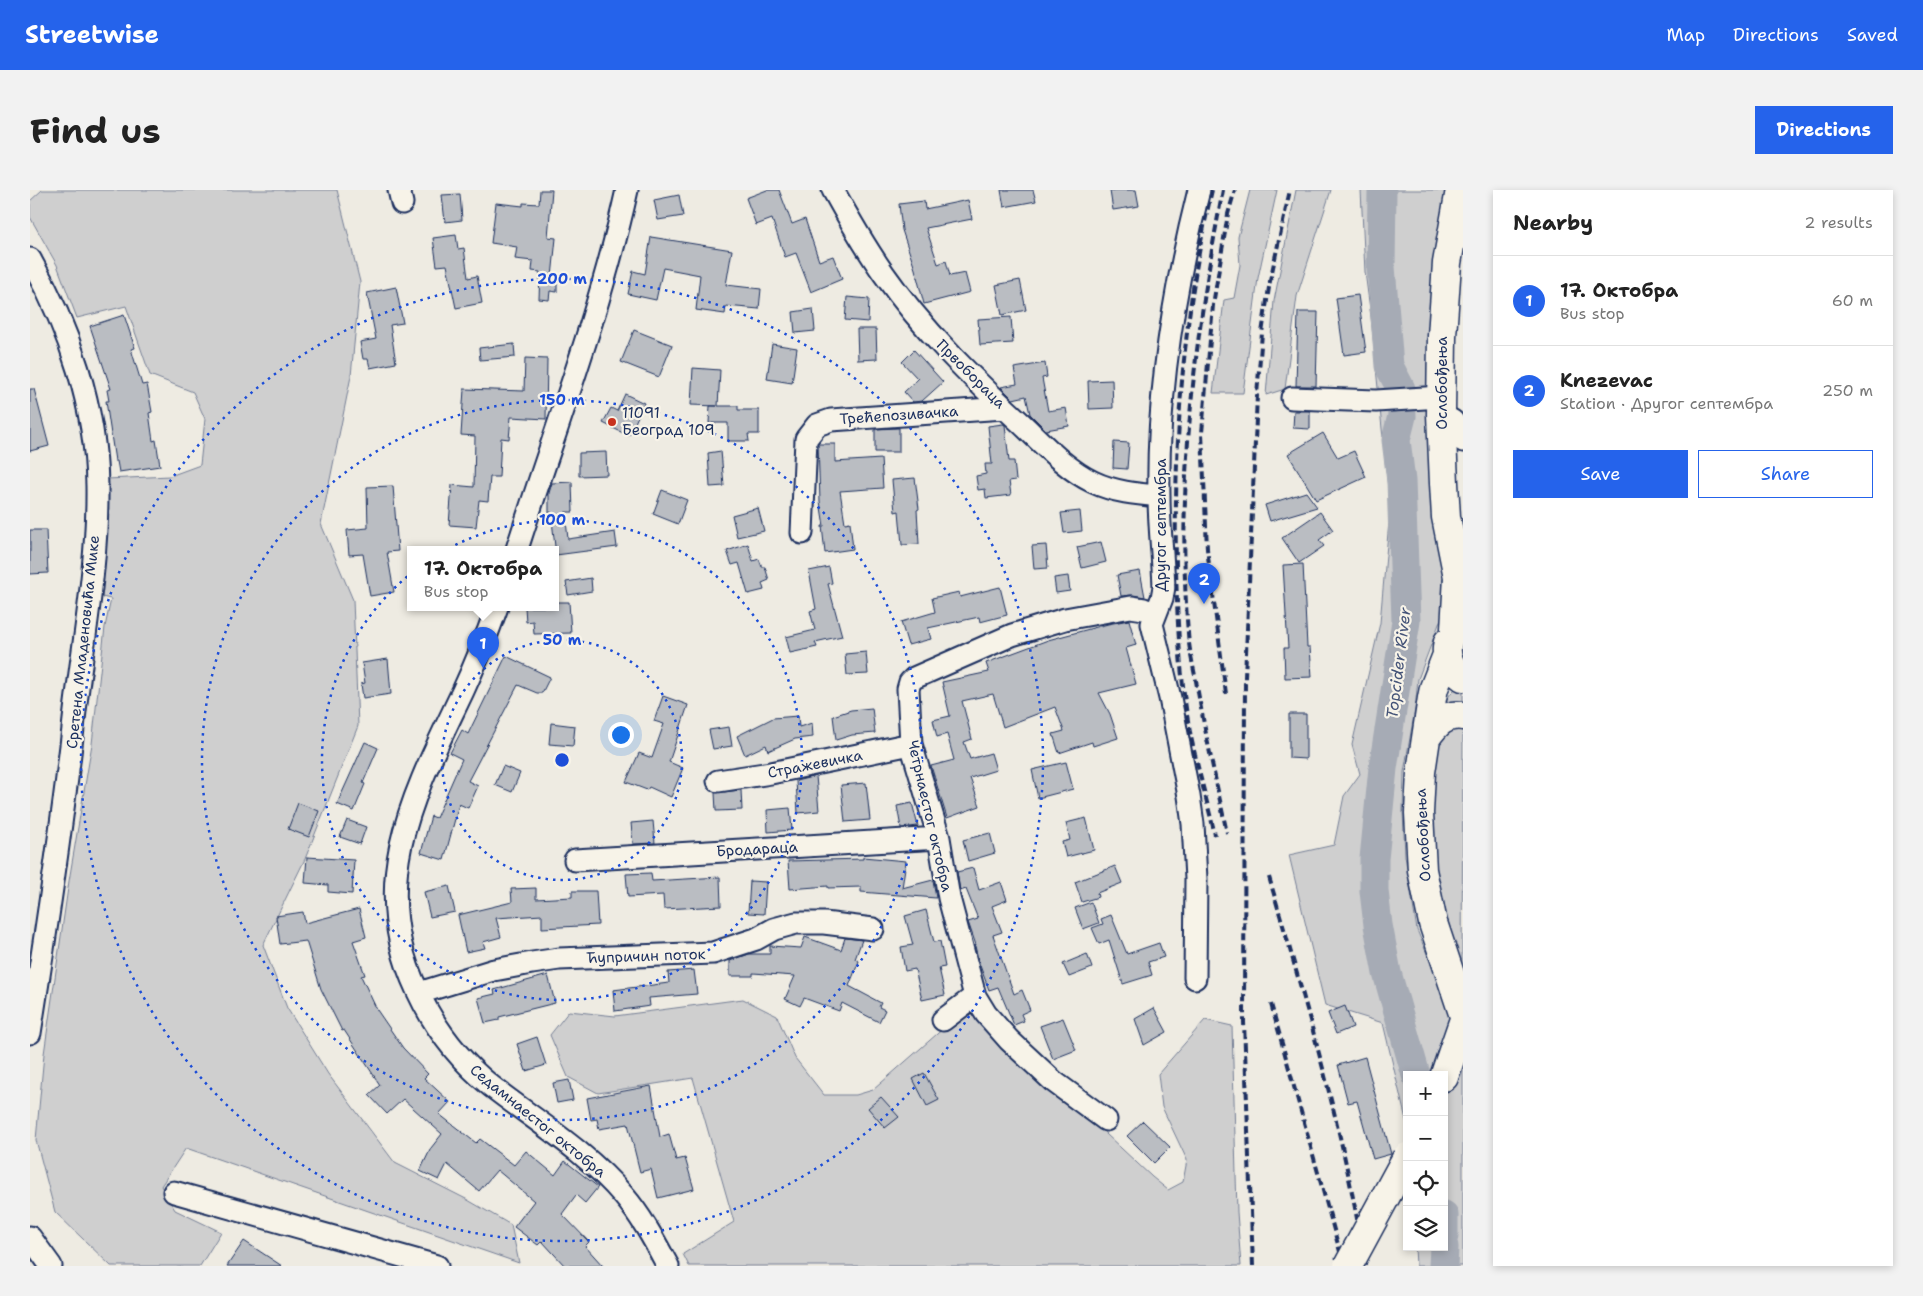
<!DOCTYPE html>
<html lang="en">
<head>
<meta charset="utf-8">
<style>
	body { margin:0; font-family:"Shantell Sans",sans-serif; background:#f2f2f2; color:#222 }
	.controls { position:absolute; right:15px; bottom:15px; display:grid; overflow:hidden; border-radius:0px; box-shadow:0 2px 8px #0003 }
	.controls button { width:45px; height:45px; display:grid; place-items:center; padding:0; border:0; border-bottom:1px solid #e0e0e0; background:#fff; color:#222; font:25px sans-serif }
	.you { position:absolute; left:590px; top:544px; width:18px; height:18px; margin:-12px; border:4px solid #fff; border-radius:50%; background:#1a73e8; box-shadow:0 0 0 8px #1a73e833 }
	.badge { display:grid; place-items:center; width:32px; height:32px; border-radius:50%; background:#2563eb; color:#fff; font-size:16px; font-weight:700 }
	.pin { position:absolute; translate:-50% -41px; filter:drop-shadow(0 1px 2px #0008) }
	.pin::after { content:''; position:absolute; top:26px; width:18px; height:15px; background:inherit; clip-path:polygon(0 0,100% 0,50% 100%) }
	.popup { position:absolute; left:377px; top:356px; width:152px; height:65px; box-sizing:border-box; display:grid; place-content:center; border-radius:0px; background:#fff; filter:drop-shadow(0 1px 4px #0005); font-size:16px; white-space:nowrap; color:#767676 }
	.popup b { font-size:19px; color:#222 }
	.popup::after { content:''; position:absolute; left:50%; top:100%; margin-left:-10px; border:10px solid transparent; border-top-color:#fff }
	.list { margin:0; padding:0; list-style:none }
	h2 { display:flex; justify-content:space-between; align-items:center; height:65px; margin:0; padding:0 20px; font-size:21px }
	h2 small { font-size:16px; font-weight:400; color:#767676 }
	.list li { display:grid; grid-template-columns:32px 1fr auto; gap:15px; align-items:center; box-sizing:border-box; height:90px; padding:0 20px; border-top:1px solid #e0e0e0 }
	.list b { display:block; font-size:19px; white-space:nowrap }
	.list p { margin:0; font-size:16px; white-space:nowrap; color:#767676 }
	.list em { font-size:16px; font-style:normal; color:#767676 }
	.actions { display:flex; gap:10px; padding:15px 20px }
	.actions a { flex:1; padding:11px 0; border:1px solid #2563eb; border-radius:0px; text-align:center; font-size:18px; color:#2563eb }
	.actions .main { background:#2563eb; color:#fff }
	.icon { flex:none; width:28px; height:28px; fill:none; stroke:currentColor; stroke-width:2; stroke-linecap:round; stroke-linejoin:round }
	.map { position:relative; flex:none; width:1433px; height:1076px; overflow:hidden; border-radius:0px }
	header { display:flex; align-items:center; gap:30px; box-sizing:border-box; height:70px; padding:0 25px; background:#2563eb; color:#fff }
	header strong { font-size:24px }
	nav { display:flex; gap:28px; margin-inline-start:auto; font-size:18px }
	.intro { display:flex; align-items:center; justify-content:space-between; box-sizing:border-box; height:120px; padding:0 30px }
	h1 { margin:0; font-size:35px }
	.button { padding:12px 22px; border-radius:0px; background:#2563eb; color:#fff; font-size:18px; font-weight:700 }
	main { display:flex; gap:30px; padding:0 30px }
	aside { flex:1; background:#fff; border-radius:0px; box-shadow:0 2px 8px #0003 }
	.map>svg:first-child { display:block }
	.green { fill:#cfcfcf; stroke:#757f96 }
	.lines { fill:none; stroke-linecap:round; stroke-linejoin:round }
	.river { stroke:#a6abb5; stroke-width:29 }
	.building { fill:#babdc2; stroke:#1b2f5e }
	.minor-casing { stroke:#1b2f5e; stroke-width:25 }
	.major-casing { stroke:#1b2f5e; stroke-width:31 }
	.minor { stroke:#f7f3e8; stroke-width:21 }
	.major { stroke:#f7f3e8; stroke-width:28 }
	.rail { stroke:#1b2f5e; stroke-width:4; stroke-dasharray:8 4; stroke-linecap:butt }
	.major-bridge-casing { stroke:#1b2f5e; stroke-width:31; stroke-linecap:butt }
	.major-bridge { stroke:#f7f3e8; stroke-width:28 }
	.ring { fill:none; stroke:#1d4ed8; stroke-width:2.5; stroke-dasharray:2.5 5 }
	.poi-dot { fill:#c8321e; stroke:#f7f3e8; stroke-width:2 }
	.labels { text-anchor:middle; stroke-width:4.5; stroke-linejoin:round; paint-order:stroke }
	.street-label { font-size:15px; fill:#1b2f5e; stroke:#f7f3e8 }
	.poi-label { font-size:15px; fill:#1b2f5e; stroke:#f7f3e8; text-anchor:start }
	.water-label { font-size:16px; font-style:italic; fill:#455478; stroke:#f7f3e8 }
	.centre { fill:#1d4ed8; stroke:#f7f3e8; stroke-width:2.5 }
	.ring-label { font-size:15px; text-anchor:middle; font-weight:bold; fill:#1d4ed8; stroke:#f7f3e8; stroke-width:4.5; stroke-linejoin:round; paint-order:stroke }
</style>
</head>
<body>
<header>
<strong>Streetwise</strong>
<nav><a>Map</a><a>Directions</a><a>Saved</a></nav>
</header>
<div class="intro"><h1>Find us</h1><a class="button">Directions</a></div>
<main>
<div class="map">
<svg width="1433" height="1076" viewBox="0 0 1433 1076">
	<rect width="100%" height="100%" fill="#eeebe2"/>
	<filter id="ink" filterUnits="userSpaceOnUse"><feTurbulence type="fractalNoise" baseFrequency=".02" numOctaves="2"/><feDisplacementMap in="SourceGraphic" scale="10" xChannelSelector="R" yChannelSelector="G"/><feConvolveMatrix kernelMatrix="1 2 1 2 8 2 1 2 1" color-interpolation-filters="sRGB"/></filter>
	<g filter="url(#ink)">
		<path class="green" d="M12,0H307L330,92L321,186L291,334L323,410L328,536L275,669L233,755L257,818L298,884L365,973L436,1009L481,1035L489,1073L156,958L131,996L145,1020L191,1042L170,1076H81L25,1022L6,950L14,864L39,691L62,554L75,437L81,409L67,406L77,289L140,286L170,275L175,229L163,202L120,185L96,116L47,128L27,75L0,27V11Z
			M1220,0H1247L1228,88L1213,203H1183L1194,110L1204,108L1210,75L1208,47Z
			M1266,0H1301L1267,106L1255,199L1236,205L1244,111Z
			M1331,0H1346L1343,35L1348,122L1358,114L1352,0H1422L1412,426L1388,489L1385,519L1374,582L1373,622L1375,666L1387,740L1409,793L1433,855V1076H1386L1385,1057H1414V885H1377V934L1353,833L1295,815L1259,665L1304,655L1314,606L1330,584L1322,555L1350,433L1360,320L1341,127L1335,82Z
			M1431,493H1433V523L1409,521L1421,503Z
			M1423,536L1433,540L1432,783L1403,676L1400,575L1411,544Z
			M713,809L747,826L765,868L794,905H826L843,900L939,816L1122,987L1138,1000L1153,992L1157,970L1132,917L1128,884L1175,830L1202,836L1207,1022L1211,1076H659L653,1064L704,1032L663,888L568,903L538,887L520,845L539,821L585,826Z"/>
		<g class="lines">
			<path class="river" d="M1352,0L1351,77L1359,176L1371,199L1372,226L1366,250L1371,291L1376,431L1353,578L1344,669V701L1348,735L1357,783L1386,885
				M1414,1025V1046
				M1413,1076L1414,1057"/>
		</g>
		<path class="building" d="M510,0H522L518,47L526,48L522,87H527V102L520,101L519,110L509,109L510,82L502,81L503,71L485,69L487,57L461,53L466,13L493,16V13L509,14Z
			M737,0H749L762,34L775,29L789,71L803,66L812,89L781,102L766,63L755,67L742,29L726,35L716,8Z
			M971,0H1003L1006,11L974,17Z
			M1086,0H1106L1109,16L1083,20L1080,1Z
			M430,4L432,30L415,32L412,5Z
			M649,5L653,26L628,30L624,10Z
			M938,10L942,29L896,38L908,74L916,71L920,86L935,83L940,102L894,114L885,79L872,40L869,14L894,11L895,19Z
			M426,45L428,59L434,58L438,88L447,86L452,113L426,118L417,75L407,76L403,48Z
			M621,47L702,60L696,95L731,99L729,119L696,116L695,124L666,120L670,85L633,78L626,110L598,104L603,81L615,84Z
			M990,90L996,120L972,125L966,95Z
			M366,97L373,133L360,135L366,173L340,178L338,169H333L330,152L346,149L337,103Z
			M1328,105L1336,162L1314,165L1306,108Z
			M817,107L839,109L838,132L815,130Z
			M783,119L785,141L765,143L763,122Z
			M1268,122H1288L1286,196H1266Z
			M94,125L105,158L101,159L112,195L117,194L122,222L119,223L123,251L126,250L130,276L89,282L87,271H85L76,211H79L77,200L81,199L60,136Z
			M981,127L983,153L950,155L948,129Z
			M827,139H846L847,169L828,170Z
			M604,140L642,155L629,187L591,172Z
			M484,154L485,167L450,170L449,158Z
			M742,154L767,158L762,193L737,189Z
			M884,160L913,192L892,211L883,212L874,202L888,189L872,172Z
			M495,168L517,169L516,229L481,227L479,249L471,248L469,287H460L458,311L449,310L446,337L419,335L422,295L444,297L445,246L431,245L434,199L494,201Z
			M1015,173L1017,187L1012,188L1018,221L1036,218L1039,236L1016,240L1000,224L996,206L983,209L971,197L987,194L984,178Z
			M663,178L690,180L688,216H708V220H729V244H718L719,251H698V233H679L680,216H687L661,215Z
			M1082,190L1083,218L1059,219L1058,191Z
			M0,199H4L19,256L0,261Z
			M595,204L614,213L599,246L573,233L581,218L587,221Z
			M1264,221H1280V239L1263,238Z
			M973,234L975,235L979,271H984L986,290L979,291L981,305L956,308L955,299L948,300L946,286L956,284L955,274H962L958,236Z
			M869,238V262H845V239Z
			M1293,243L1308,268L1324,261L1336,287L1286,310L1258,264Z
			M1084,252L1099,253L1097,279L1083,278Z
			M788,254H805V272L851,269L853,298L810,301L815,333L820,332L823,359L795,363L792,336H794L790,311Z
			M691,261L694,296L680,297L678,263Z
			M576,262L577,285L549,286V263Z
			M885,288L889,319L887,320L889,354L872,355L869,321L865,322L862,290Z
			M542,292L543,322H535L538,349L585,342L587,357L526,365L521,322L519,323V303L522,293Z
			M363,296L368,361L357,362L364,402L340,406L333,364L319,365L317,340L338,338L337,297Z
			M632,300L657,310L648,334L623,324Z
			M1276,302L1287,317L1240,331L1235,315Z
			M728,318L734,341L707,347L702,325Z
			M1050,321L1052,341L1034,343L1031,323Z
			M1290,322L1303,340L1289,350L1294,356L1269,373L1252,348Z
			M0,340H16L18,383L0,384Z
			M1071,352L1076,372L1052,378L1047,357Z
			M718,354L723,371L729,369L732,377H735L739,390L732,393L734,400L718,404L709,373L702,375L697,361Z
			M1016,355L1018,378L1004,379L1002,356Z
			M1273,374L1277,457H1280L1282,487L1255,488L1254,458H1258L1253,375Z
			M799,377L802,393L798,394L812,446L785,452L787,457L760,463L756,447L785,440L780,421L786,419L779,381Z
			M1110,381L1115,407L1103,405L1091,406L1087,385Z
			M1038,386L1040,401L1026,403L1024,388Z
			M561,388L562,401L538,405L536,392Z
			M970,397L977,425L950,432L949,427L898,438L901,449L878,455L871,432L905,422L902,408L929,402L930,407Z
			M526,412H539L541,443L504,444L503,431L496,432L495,417H526Z
			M1099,430L1106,455L1096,458L1106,494L1069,503L1080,524L1088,548L1063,556L1062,552L1029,563L1023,544L1034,541L1025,517L973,537L963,504L932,511L942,549L934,552L940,569L961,563L966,580L940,588L950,616L917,628L901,576L924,570L917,544L907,547L903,530L920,526L912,492L959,482L956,473L1018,450L1078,434Z
			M836,462L838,484L817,485L815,464Z
			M476,466L520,487L512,503H507L488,495L438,591L448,596L438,618L429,614L414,670L391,663L401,626L406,628L432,569L420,563L432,540L438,544Z
			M358,469L361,504L333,508L331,494L335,493L332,473Z
			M633,506L658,515L639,572L653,578L641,607L619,597L617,600L596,592L609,563L622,568L634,534L624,531Z
			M842,518L845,543L822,545L806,550L803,526L821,520Z
			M1259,524H1276V569L1259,568Z
			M768,526L769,537L782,533L783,547L765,549L738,561L736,555L715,565L707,546L743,528Z
			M521,533L545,536L543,556L519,554Z
			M699,537L702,556L683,559L679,540Z
			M335,552L348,558L333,593L335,594L324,621L307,614Z
			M1036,572L1043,599L1008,608L1002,580Z
			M473,576L490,583L482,602L465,595Z
			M786,586L789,621L768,623L766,591Z
			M836,593L840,630L815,632L811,595Z
			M711,600L712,620L686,621L685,603Z
			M268,613L289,621L279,647L258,639Z
			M882,613L888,636L871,638L867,616Z
			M760,618L762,640L738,642L737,620Z
			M1056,628L1064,660L1036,667L1032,652L1040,650L1036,633Z
			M317,630L336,637L330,654L310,647Z
			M623,631L625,653L603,654L601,633Z
			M960,643L965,663L938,671L933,650Z
			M277,667L324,670L322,704L298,702V695L275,693Z
			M833,667L876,671L872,698L903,690L906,708L831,702V697L798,698V696L760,699L758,671L833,669Z
			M1085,676L1092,693L1067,703L1068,707L1052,712L1045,692Z
			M943,678L949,700L971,692L977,710L962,716L972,742L963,745L984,804L992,800L1000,820L991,824L994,831L984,835L968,797L959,800L949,773L945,756L946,755L938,732L948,729L936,699L930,701L927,682Z
			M621,683L622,691L690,687L691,716L634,719L633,705L598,707L596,684Z
			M720,691L736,692L734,724L718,723Z
			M419,696L425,722L400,727L394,702Z
			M506,698V709L542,707V701H566L568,735L512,738V725L466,728L471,747L453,752L455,758L436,762L428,725L482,712L481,699Z
			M1061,712L1069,733L1053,739L1045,718Z
			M329,719L336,747L323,751L335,785L331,786L347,820L373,858L398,884L394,888L420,912L409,924L446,953L450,949L484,975L496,961L525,985L535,971L568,997L555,1013L546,1005L532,1024L559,1052L555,1056L573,1076H535L512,1051L508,1055L484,1037L504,1011L467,980L449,1001L417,974L409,990L390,981L401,958L412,944L373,909L357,924L339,905L350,895L314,840L312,841L291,799L276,751L250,754L246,726L273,722L275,733Z
			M896,720L904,752L910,751L915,777L909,778L915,805L892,810L885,779L875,781L871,757L883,755L875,726Z
			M1081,725L1097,764L1129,753L1134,767L1118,772L1122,785L1093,794L1079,750L1069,754L1062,738L1073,734L1071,729Z
			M775,747L811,760L815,748L832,750L825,769L829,771L819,796L851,813L849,817L855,820L849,832L812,813L809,821L774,808L770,816L755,809L765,786L723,783V786H700V771L719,764H740V756L771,758Z
			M1057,764L1062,778L1039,787L1033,774Z
			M664,780L667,804L619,808L620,816L585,821L583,800L639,793L638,782Z
			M518,785L525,813L469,827V830L455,833L448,808L465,804L464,800Z
			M1315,816L1323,837L1306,844L1298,823Z
			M1124,818L1137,842L1114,855L1105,829Z
			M1033,828L1046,860L1023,869L1010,836Z
			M507,847L516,875L496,881L487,854Z
			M1335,867L1361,964L1343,969L1327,911L1318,913L1308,875Z
			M894,883L909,910L897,916L883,889Z
			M539,890L543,910L527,913L523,893Z
			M621,896L630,947L639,944L646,970L655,968L664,999L628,1008L621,979L610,982L598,934L569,939L567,929L561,930L557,908Z
			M851,907L869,927L855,938L838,918Z
			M1113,931L1140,957L1124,973L1097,946Z
			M214,1051L252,1076H197Z"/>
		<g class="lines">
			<defs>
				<path id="minor" d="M369,0L372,13
					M803,0C819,29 835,57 854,84C893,140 942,188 992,234C1014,255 1036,279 1063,292C1084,302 1106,304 1129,306
					M0,69C39,137 66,218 67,296C68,371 54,447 45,521C33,629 17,736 0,843
					M1262,208L1346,211L1411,207
					M1411,224L1423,231L1433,251
					M772,343L776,249L787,235L801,230L974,218
					M487,359C525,240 570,122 597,0
					M467,417C457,445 446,473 433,501C386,600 335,690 387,800C404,837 429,870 461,896C506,931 557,962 594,1006C612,1027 625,1052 638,1076
					M688,591L741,583L881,554
					M545,670L909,648
					M1165,788L1166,689L1163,634L1159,606L1140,508L1122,434L1132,408L1134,397C1133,367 1129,336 1129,306C1127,203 1144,99 1169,0
					M389,803L464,780L502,773L529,769L683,763L726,749L744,739L766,733H794L843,739
					M913,830L945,806
					M1076,930L1023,891L979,850L956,824L945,806L919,708L909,648L881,554L878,499L880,492L884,488L982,445L1035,429L1101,417L1114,419L1125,423
					M144,1002L407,1076
					M0,1047L21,1076"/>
				<path id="major" d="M1425,439L1428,387L1416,327L1414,293L1411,224L1412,146L1417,73L1430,0
					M1418,452C1414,466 1421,479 1433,487
					M1417,465L1404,498L1402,508L1391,582L1389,623L1392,680L1403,733L1433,823
					M1396,548C1405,535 1415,523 1433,526
					M1414,887L1433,832"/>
			</defs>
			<use href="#minor" class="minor-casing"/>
			<use href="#major" class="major-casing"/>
			<use href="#minor" class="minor"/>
			<use href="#major" class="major"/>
			<path class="rail" d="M1182,0C1153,123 1144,250 1146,376C1147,429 1150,490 1160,542C1167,576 1177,611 1185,645
				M1193,0C1165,143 1146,297 1158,443C1159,459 1163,475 1166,491C1175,542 1186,592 1197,643
				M1196,504L1177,359L1172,243L1183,115L1198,24L1205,0
				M1239,687C1276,815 1315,944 1335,1076
				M1241,814L1314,1076
				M1223,1076L1214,832L1215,487L1227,205L1232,143L1240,91L1260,0"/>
			<defs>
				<path id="major-bridge" d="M1318,1076L1377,967"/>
			</defs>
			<use href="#major-bridge" class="major-bridge-casing"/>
			<use href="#major-bridge" class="major-bridge"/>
		</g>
	</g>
	<g class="ring">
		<circle cx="532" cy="570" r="120"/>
		<circle cx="532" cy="570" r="240"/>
		<circle cx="532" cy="570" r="360"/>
		<circle cx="532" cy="570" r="481"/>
	</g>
	<circle class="poi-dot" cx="582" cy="232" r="5"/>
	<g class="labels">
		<g class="street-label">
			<text transform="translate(941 184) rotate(45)" y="5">Првобораца</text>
			<text transform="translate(1412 193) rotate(-90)" y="5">Ослобођења</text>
			<text transform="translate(869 225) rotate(-4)" y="5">Трећепозивачка</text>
			<text transform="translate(1131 335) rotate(-90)" y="5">Другог септембра</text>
			<text transform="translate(53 452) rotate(-84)" y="5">Сретена Младеновића Мике</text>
			<text transform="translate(785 574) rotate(-11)" y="5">Стражевичка</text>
			<text transform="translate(900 626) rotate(77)" y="5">Четрнаестог октобра</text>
			<text transform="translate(1393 645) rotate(-93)" y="5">Ослобођења</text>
			<text transform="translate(727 659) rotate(-3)" y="5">Бродараца</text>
			<text transform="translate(616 766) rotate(-2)" y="5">Ћупричин поток</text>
			<text transform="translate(508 931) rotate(39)" y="5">Седамнаестог октобра</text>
		</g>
		<g class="poi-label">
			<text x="592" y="228">11091<tspan x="592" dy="17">Београд 109</tspan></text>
		</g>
		<g class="water-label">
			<text transform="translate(1368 473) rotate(-83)" y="6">Topcider River</text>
		</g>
	</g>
	<circle cx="532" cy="570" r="8" class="centre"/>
	<g class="ring-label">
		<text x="532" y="94">200 m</text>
		<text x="532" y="215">150 m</text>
		<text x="532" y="335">100 m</text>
		<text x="532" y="455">50 m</text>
	</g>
</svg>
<div class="controls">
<button>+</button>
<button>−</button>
<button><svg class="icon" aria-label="locate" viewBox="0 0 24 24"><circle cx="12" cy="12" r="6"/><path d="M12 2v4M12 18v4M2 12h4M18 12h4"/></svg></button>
<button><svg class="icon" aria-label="layers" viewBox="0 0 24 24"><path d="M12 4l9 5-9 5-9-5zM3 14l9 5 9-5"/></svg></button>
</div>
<div class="you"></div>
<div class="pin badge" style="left:453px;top:478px">1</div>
<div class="popup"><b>17. Октобра</b>Bus stop</div>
<div class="pin badge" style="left:1174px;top:414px">2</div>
</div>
<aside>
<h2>Nearby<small>2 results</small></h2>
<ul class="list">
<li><span class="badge">1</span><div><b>17. Октобра</b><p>Bus stop</p></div><em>60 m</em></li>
<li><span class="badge">2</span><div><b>Knezevac</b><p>Station · Другог септембра</p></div><em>250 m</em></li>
</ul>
<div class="actions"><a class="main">Save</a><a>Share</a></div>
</aside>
</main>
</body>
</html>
